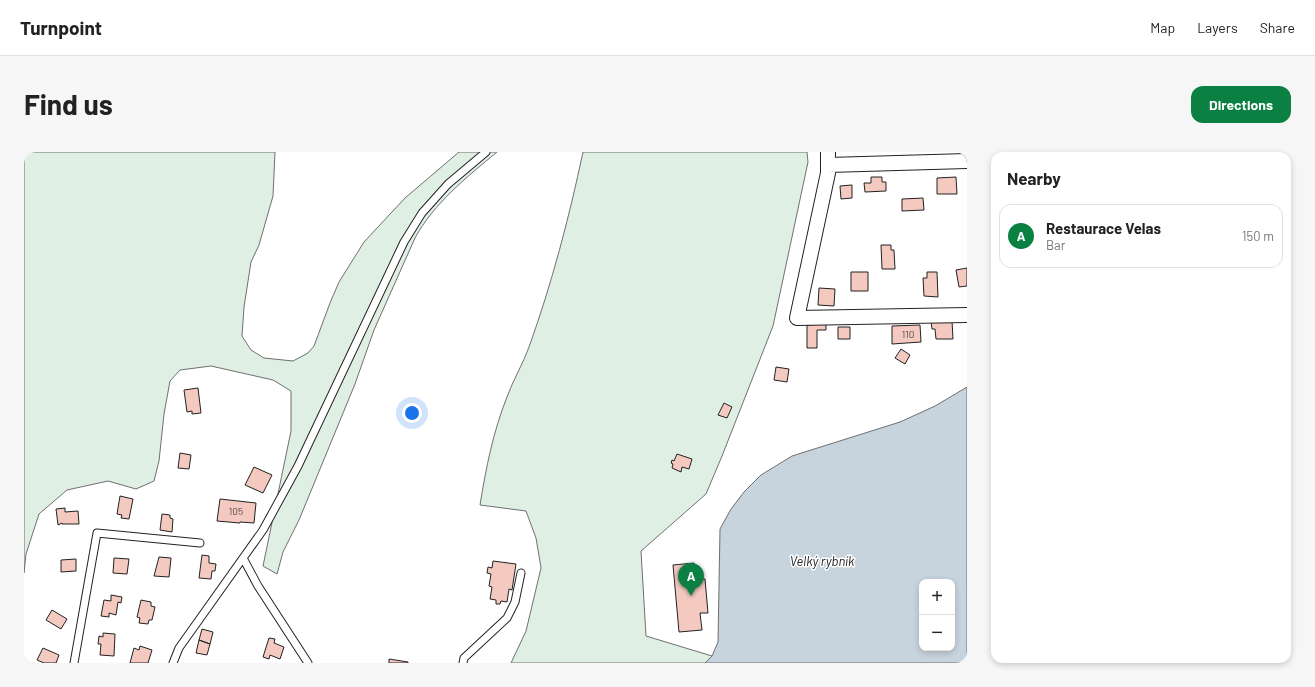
<!DOCTYPE html>
<html lang="en">
<head>
<meta charset="utf-8">
<style>
	body { margin:0; font-family:Barlow,sans-serif; background:#f6f6f6; color:#222 }
	.controls { position:absolute; right:12px; bottom:12px; display:grid; overflow:hidden; border-radius:8px; box-shadow:0 2px 6px #0003 }
	.controls button { width:36px; height:36px; display:grid; place-items:center; padding:0; border:0; border-bottom:1px solid #e0e0e0; background:#fff; color:#222; font:20px sans-serif }
	.you { position:absolute; left:388px; top:261px; width:14px; height:14px; margin:-10px; border:3px solid #fff; border-radius:50%; background:#1a73e8; box-shadow:0 0 0 6px #1a73e833 }
	.badge { display:grid; place-items:center; width:26px; height:26px; border-radius:50%; background:#0b8043; color:#fff; font-size:13px; font-weight:700 }
	.pin { position:absolute; translate:-50% -33px; filter:drop-shadow(0 1px 2px #0008) }
	.pin::after { content:''; position:absolute; top:21px; width:14px; height:12px; background:inherit; clip-path:polygon(0 0,100% 0,50% 100%) }
	.list { margin:0; padding:0; list-style:none }
	h2 { display:flex; justify-content:space-between; align-items:center; height:52px; margin:0; padding:0 16px; font-size:17px }
	h2 small { font-size:13px; font-weight:400; color:#767676 }
	.list li { display:grid; grid-template-columns:26px 1fr auto; gap:12px; align-items:center; box-sizing:border-box; height:64px; margin:0 8px 8px; padding:0 8px; border:1px solid #e0e0e0; border-radius:12px }
	.list b { display:block; font-size:15px; white-space:nowrap }
	.list p { margin:0; font-size:13px; white-space:nowrap; color:#767676 }
	.list em { font-size:13px; font-style:normal; color:#767676 }
	.map { position:relative; flex:none; width:943px; height:511px; overflow:hidden; border-radius:12px }
	header { display:flex; align-items:center; gap:24px; box-sizing:border-box; height:56px; padding:0 20px; background:#fff; border-bottom:1px solid #e0e0e0 }
	header strong { font-size:19px }
	nav { display:flex; gap:22px; margin-inline-start:auto; font-size:14px }
	.intro { display:flex; align-items:center; justify-content:space-between; box-sizing:border-box; height:96px; padding:0 24px }
	h1 { margin:0; font-size:28px }
	.button { padding:10px 18px; border-radius:12px; background:#0b8043; color:#fff; font-size:14px; font-weight:700 }
	main { display:flex; gap:24px; padding:0 24px }
	aside { flex:1; background:#fff; border-radius:12px; box-shadow:0 2px 6px #0003 }
	.map>svg:first-child { display:block }
	.green { fill:#e0efe3; stroke:#6f6f6f }
	.water { fill:#c7d3dd; stroke:#6f6f6f; fill-rule:evenodd }
	.building { fill:#f3c9c0; stroke:#222 }
	.lines { fill:none; stroke-linecap:round; stroke-linejoin:round }
	.service-casing { stroke:#222; stroke-width:9 }
	.minor-casing { stroke:#222; stroke-width:16 }
	.service { stroke:#fff; stroke-width:7 }
	.minor { stroke:#fff; stroke-width:14 }
	.labels { text-anchor:middle; stroke-width:3; stroke-linejoin:round; paint-order:stroke }
	.number-label { font-size:10px; fill:#564c4a }
	.water-label { font-size:13px; font-style:italic; fill:#222; stroke:#fff }
</style>
</head>
<body>
<header>
<strong>Turnpoint</strong>
<nav><a>Map</a><a>Layers</a><a>Share</a></nav>
</header>
<div class="intro"><h1>Find us</h1><a class="button">Directions</a></div>
<main>
<div class="map">
<svg width="943" height="511" viewBox="0 0 943 511">
	<rect width="100%" height="100%" fill="#fff"/>
	<path class="green" d="M0,0H251L249,44L235,93L227,110L220,155L218,184L227,198L240,206L269,209L284,201L290,194L306,151L315,130L340,90L381,46L435,0H473C443,25 410,51 391,86L350,178L331,232L275,368L259,400L253,422L239,414L267,279V239L249,228L187,214L156,218L146,229L140,262L135,309L130,329L112,337L84,329L43,338L15,362L2,402L0,421Z
		M559,0H783L784,10L749,174L698,304L682,342L617,399L622,484L688,504L681,511H487L502,479L517,416L512,386L502,359L456,353C462,316 469,280 483,245C489,228 499,212 505,195C528,131 545,66 559,0Z"/>
	<path class="water" d="M943,235V511H681L688,504L694,490L696,377L707,357L720,340L737,323L768,304L876,270L911,254ZM898,430H928V496H898Z"/>
	<path class="building" d="M847,25H858V30H862V39L841,40L840,31H847Z
		M932,25L933,42H913V26Z
		M828,33V46L817,47L816,34Z
		M899,46L900,58L878,59V47Z
		M857,93H867V98H870L871,117H858Z
		M943,116V134L935,135L932,118Z
		M827,120H844V139H827Z
		M903,120H913L914,145L900,144L899,126H903Z
		M795,136L811,137L810,154L794,153Z
		M907,169H928L929,187H912L911,177H908Z
		M802,172V178H793V196H783V173Z
		M896,173L897,190L868,192V174Z
		M814,175H826V187H814Z
		M877,197L886,203L881,212L871,206Z
		M752,215L765,217L763,230L750,228Z
		M174,236L177,261L168,262V259L163,260L160,238Z
		M700,251L708,255L703,266L694,263Z
		M156,301L167,303L165,317L154,316Z
		M653,302L668,307L665,317L658,315L657,320L648,316L649,312L647,311L648,308L650,309Z
		M230,315L248,323L239,341L221,333Z
		M96,344L109,347L105,367L97,366L98,363L93,362Z
		M196,347L232,351L230,371L216,370V371L193,369Z
		M41,356V360L54,359L55,372H38V371L34,373L32,357Z
		M138,362L146,363V366L149,367L148,380L136,378Z
		M178,403L185,404V411L192,412L191,419H188L187,427L175,426Z
		M135,405L147,406L145,425L130,424Z
		M90,406L105,407L103,422L89,421Z
		M52,407V419L37,420V408Z
		M469,409L492,412L488,438L485,437L483,450L477,449L476,452H472V448L466,447L468,435L465,434L467,422L463,421L464,415L468,416Z
		M670,411L671,428L681,427L684,461H676L678,478L655,480L649,413Z
		M87,443L98,445L97,451L94,450L92,463L85,461V465L77,464L80,448L87,449Z
		M117,448L127,450V454L131,455L128,468H125L124,472L115,471L116,466L113,465Z
		M28,458L43,467L37,477L22,468Z
		M178,477L189,480L186,492L175,488Z
		M79,481L91,482L90,504L76,503L77,492H74L75,484L79,485Z
		M245,486L251,487L250,491L260,495L256,507L246,503L245,507L239,505Z
		M175,488L186,492L183,503L172,501Z
		M116,494L128,498L124,511H106L110,496L115,498Z
		M19,496L35,503L32,511H20L13,508Z
		M365,507L384,510V511H365Z"/>
	<g class="lines">
		<defs>
			<path id="service" d="M219,406L234,434L284,511
				M50,511L73,381L176,391
				M149,511L155,496L239,378L274,314L380,90L398,61L424,32L462,0
				M439,511L440,506L483,466L491,450L497,421"/>
			<path id="minor" d="M804,0V21L773,166L943,163
				M804,13L943,9"/>
		</defs>
		<use href="#service" class="service-casing"/>
		<use href="#minor" class="minor-casing"/>
		<use href="#service" class="service"/>
		<use href="#minor" class="minor"/>
	</g>
	<g class="labels">
		<g class="number-label">
			<text x="884" y="186">110</text>
			<text x="212" y="363">105</text>
		</g>
		<g class="water-label">
			<text x="798" y="414">Velký rybník</text>
		</g>
	</g>
</svg>
<div class="controls">
<button>+</button>
<button>−</button>
</div>
<div class="you"></div>
<div class="pin badge" style="left:667px;top:444px">A</div>
</div>
<aside>
<h2>Nearby<small></small></h2>
<ul class="list">
<li><span class="badge">A</span><div><b>Restaurace Velas</b><p>Bar</p></div><em>150 m</em></li>
</ul>
</aside>
</main>
</body>
</html>
